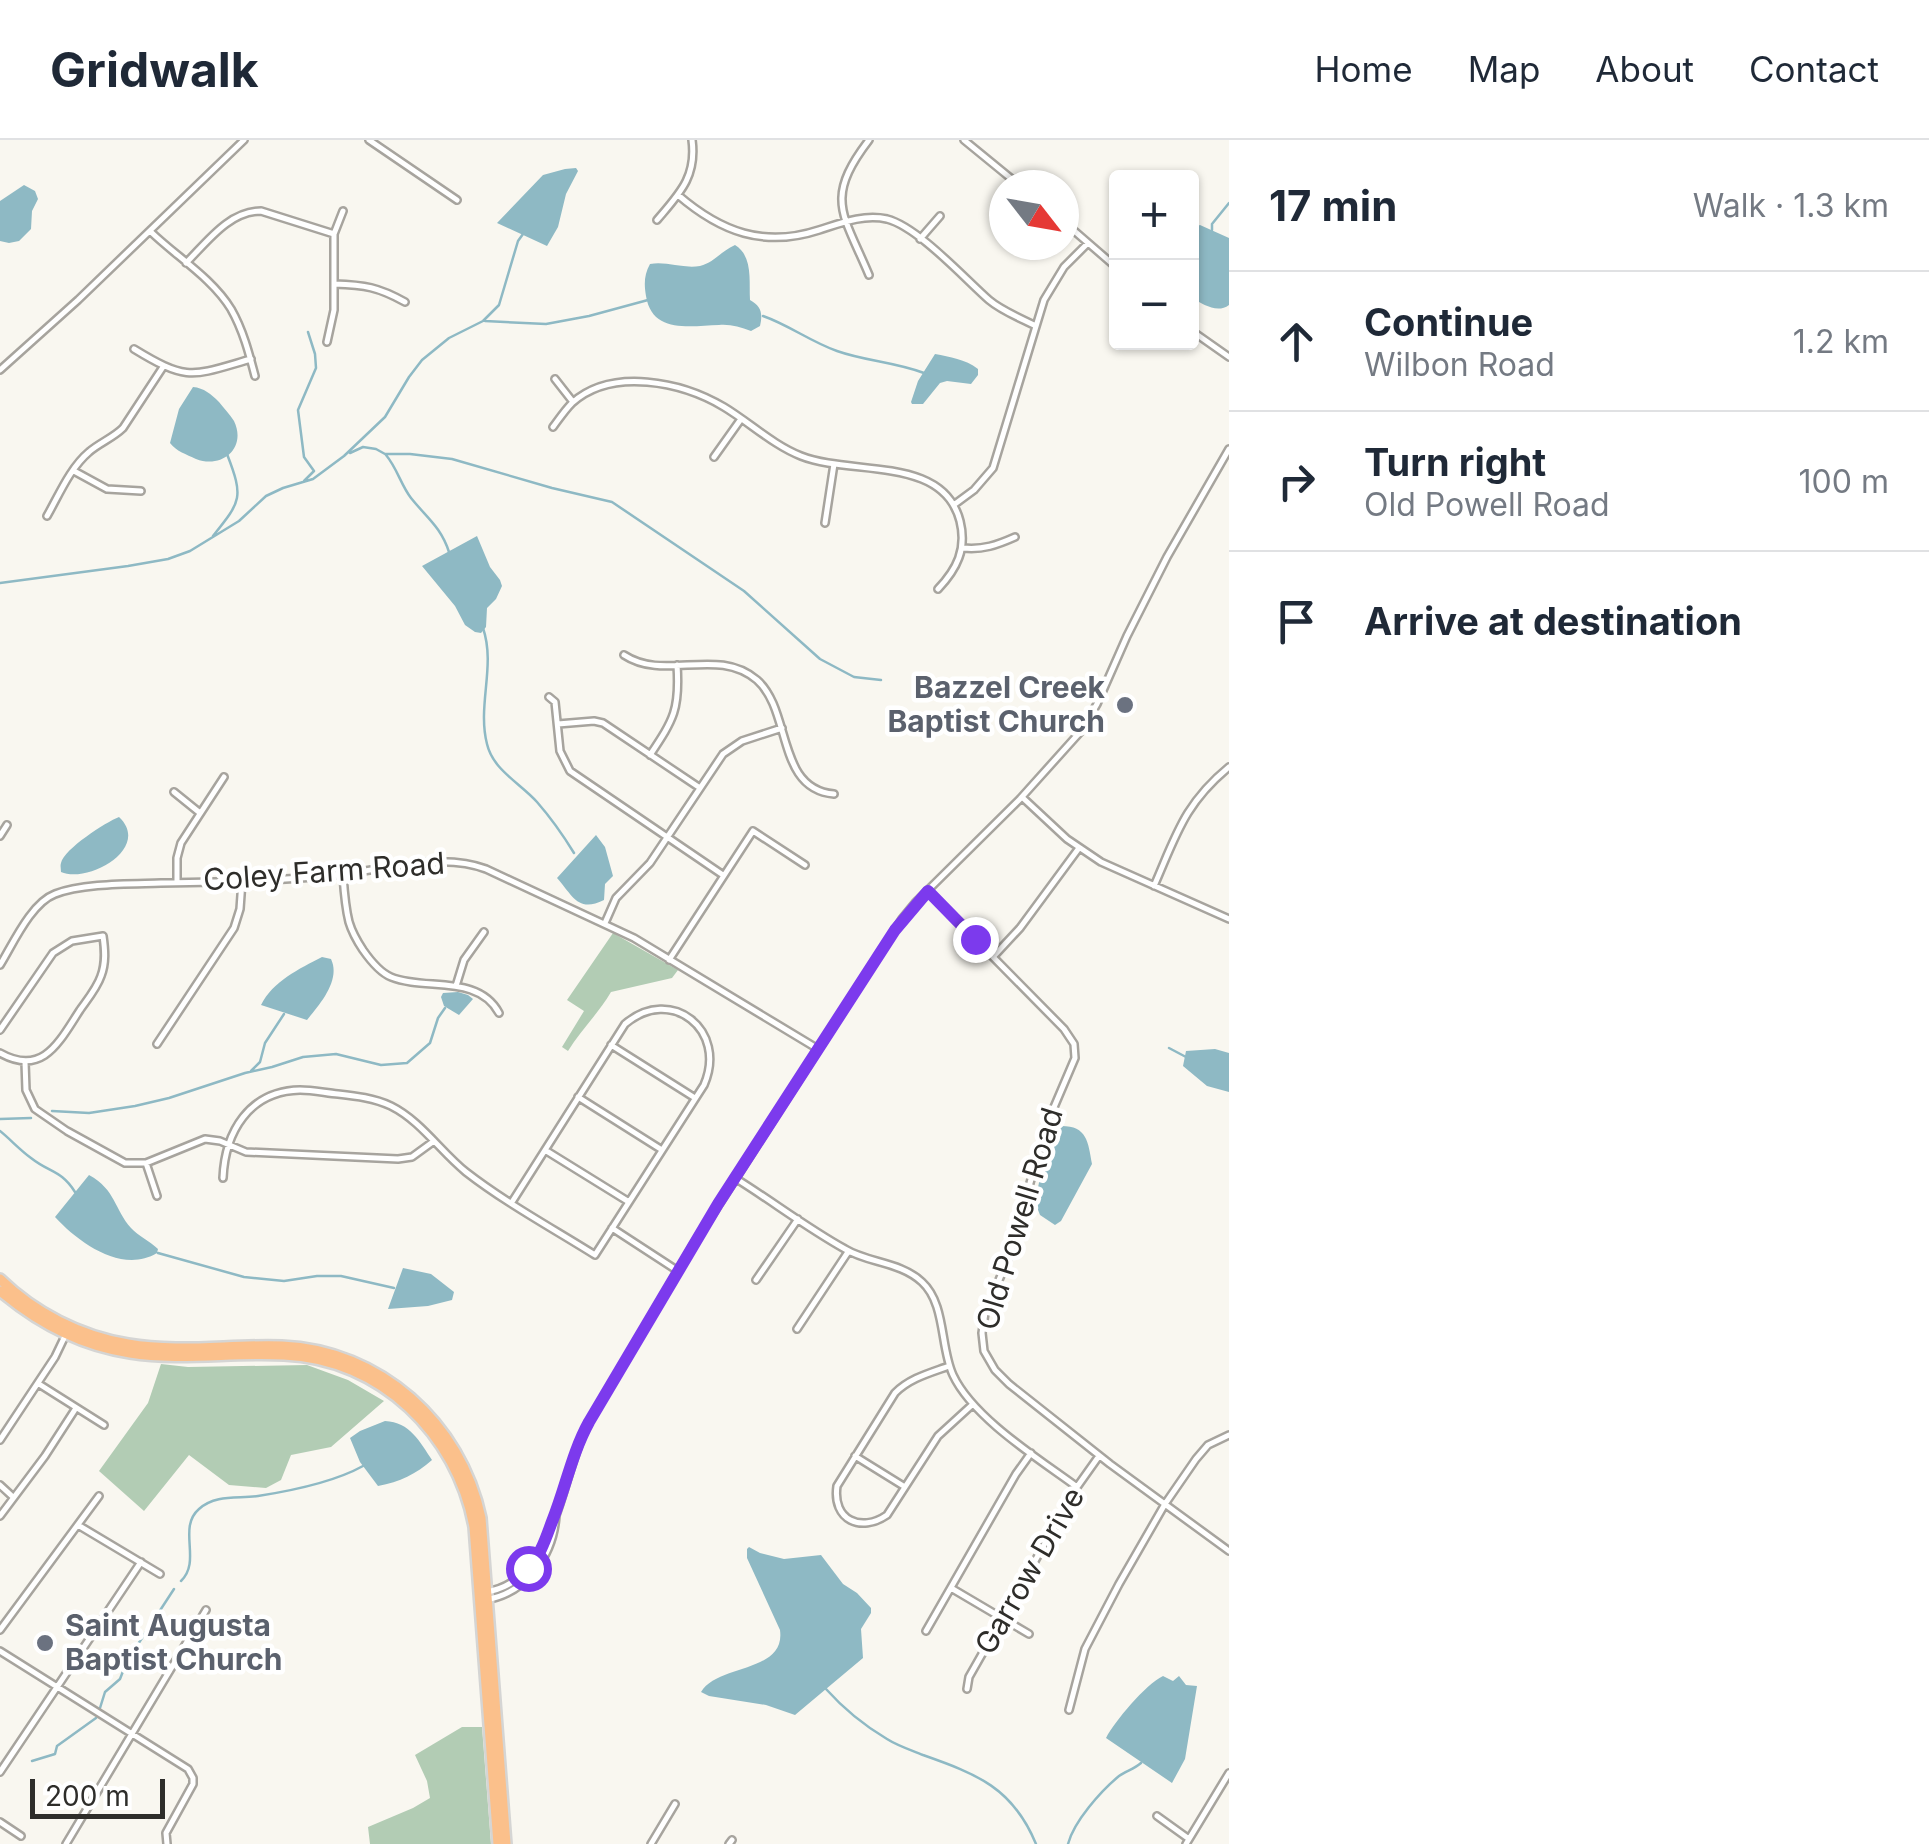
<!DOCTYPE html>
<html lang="en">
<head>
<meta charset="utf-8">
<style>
	body { margin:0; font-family:Inter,sans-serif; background:#f2f2f3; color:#1f2937 }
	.controls { position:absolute; right:30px; top:30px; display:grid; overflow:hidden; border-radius:10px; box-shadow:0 2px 8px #0004 }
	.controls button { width:90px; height:90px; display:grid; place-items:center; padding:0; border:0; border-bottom:2px solid #e0e1e3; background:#fff; color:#1f2937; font:50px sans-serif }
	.compass { position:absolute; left:989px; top:30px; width:90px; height:90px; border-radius:50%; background:#fff; box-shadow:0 2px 8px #0004; rotate:121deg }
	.scale { position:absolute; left:30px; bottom:25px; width:135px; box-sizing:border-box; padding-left:10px; border:5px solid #2e2d2a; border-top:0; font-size:28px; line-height:35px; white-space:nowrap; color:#2e2d2a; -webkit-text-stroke:8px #fff; paint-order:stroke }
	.stop { position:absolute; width:30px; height:30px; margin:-22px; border:8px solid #7c3aed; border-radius:50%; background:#fff }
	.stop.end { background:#7c3aed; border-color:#fff; box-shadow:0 2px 10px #0008 }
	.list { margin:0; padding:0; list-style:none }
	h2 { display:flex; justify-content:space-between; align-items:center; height:130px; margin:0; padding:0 40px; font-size:42px }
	h2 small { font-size:32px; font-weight:400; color:#747a83 }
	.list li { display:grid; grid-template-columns:65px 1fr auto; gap:30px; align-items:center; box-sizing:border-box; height:140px; padding:0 40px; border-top:2px solid #e0e1e3 }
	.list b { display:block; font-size:38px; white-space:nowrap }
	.list p { margin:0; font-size:32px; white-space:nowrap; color:#747a83 }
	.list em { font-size:32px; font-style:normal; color:#747a83 }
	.icon { flex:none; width:55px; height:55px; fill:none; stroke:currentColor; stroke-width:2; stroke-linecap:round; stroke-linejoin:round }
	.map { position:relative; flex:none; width:1229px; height:1704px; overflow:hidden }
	header { display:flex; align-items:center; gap:60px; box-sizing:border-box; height:140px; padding:0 50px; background:#fff; border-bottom:2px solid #e0e1e3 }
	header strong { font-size:48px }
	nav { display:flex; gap:55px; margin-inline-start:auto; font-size:35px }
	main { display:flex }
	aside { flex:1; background:#fff }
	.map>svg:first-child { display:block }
	.green { fill:#b2ccb4 }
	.water { fill:#8eb9c4 }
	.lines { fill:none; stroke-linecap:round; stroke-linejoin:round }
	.stream { stroke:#8eb9c4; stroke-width:2.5 }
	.minor-casing { stroke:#a7a49e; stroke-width:10 }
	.highway-casing { stroke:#d5d5d4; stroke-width:14 }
	.minor { stroke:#fff; stroke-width:5 }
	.highway { stroke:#fbc08b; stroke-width:9 }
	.route { stroke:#7c3aed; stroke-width:12 }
	.worship-dot { fill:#6b7280; stroke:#fff; stroke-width:4 }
	.labels { text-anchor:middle; stroke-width:9; stroke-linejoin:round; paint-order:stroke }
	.worship-label { font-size:30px; font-weight:bold; fill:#5b616d; stroke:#fff; text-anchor:end }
	.street-label { font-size:30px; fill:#2e2d2a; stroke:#fff }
</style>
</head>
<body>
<header>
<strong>Gridwalk</strong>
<nav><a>Home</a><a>Map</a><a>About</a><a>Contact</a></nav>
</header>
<main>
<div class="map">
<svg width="1229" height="1704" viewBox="0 0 1229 1704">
	<rect width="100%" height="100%" fill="#f9f7f0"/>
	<path class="green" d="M613,793L678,830L672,838L611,852C598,874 581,890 568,911L562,907L584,871L567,860Z
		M161,1224L188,1227L307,1225L348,1240L384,1261L331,1307L291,1315L281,1340L266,1348L229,1345L189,1315L144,1371L99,1331L148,1263Z
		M462,1587H482L491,1704H370L368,1687L413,1668L430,1658L427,1641L415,1615Z"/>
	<path class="water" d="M565,29L576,28L578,31L566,54L558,87L547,106L497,83L543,35Z
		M24,45L35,51L38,59L32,71L31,89L19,101L9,103L0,101V61Z
		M1200,85L1229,98V165C1217,174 1203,164 1192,158V88Z
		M735,105C753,116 749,140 750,160C761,166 763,173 760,186L751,191C740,187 730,184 719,185C690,186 652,194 646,156C644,144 644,135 650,124C667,121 683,129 700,126C715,122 721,111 735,105Z
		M935,214C950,217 965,219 978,229V235L971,244L947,241L940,243L923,264H912L911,262L918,241Z
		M193,247C204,248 211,254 219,262C224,268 230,275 234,281C247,308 222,329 196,319C186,314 177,312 170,303L179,269Z
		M477,396L490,427L500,440L502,446L496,459L487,468L486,487L481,493L475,492L465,485L455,466L422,426Z
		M119,677C152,708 88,744 61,732C61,729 60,726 61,723C64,709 106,682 119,677Z
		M596,695L605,707L613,736L605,744L604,760C578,773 573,756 557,738Z
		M322,817L331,819C341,840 320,864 307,880L261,865C273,841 299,829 322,817Z
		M458,852L468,855L473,859L459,875L444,866L441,857L443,853Z
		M1215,909L1229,913V952L1207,946L1183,926L1186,911Z
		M1059,986C1087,985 1088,1001 1092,1024L1061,1081L1055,1085L1040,1075L1035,1062L1047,1004Z
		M89,1035C116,1050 114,1069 131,1088C138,1096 150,1101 158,1109L157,1113C122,1134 79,1103 55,1077Z
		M403,1128L431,1134L454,1152L452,1160L428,1166L388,1169Z
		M385,1281C410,1282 420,1302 432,1320C416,1334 400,1342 378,1346L360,1322L350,1298L360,1291Z
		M749,1407L760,1413L784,1419L821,1415L843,1444L857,1453L871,1468V1473L861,1489L863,1518L795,1575L766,1565L709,1556L701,1552C718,1524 786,1533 780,1490L747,1418V1409Z
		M1163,1536L1173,1541L1179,1536L1186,1545L1197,1546L1185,1619L1172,1643L1106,1598C1115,1581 1145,1545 1163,1536Z"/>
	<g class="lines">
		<path class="stream" d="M1212,90V84L1229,63
			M763,176C789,185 811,202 837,211C865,221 895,222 924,233
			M485,181L546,184L589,176L648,160
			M350,313L363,307L376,309L385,314H410L452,319L552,348L612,362L744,451L820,519L854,537L881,540
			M386,315C397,328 401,345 411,358C427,378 441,387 449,412
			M304,341L314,331L304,317L298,270L316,228L315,214L308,192
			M213,396C241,361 244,358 227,314
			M0,443L128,426L168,419L190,411L239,381L266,356L283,348L313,339L344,316L385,277L409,237L422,220L449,198L483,181L499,165L518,101L523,94
			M483,488C496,526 477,565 487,604C493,630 520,643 537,662C551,678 563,695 574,713
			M1169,908L1186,917
			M251,931L260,922L265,903L284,874
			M52,971L89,973L135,966L169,958L245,933L272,927L303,917L336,914L381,925L407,923L430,903L438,878L445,868
			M0,979L31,978
			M0,991C11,1000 20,1010 31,1018C50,1033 61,1030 75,1052
			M158,1113L244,1137L284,1141L317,1136H341L394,1148
			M181,1441C202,1421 177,1388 199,1369C216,1354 238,1359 258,1356C290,1351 336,1341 363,1326
			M826,1549C843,1568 865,1586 887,1599C898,1606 911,1610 923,1615C977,1634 1013,1648 1036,1704
			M100,1568L105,1552L120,1539L127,1521L174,1449
			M32,1621L55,1614L57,1606L96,1578
			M1068,1704C1074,1681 1101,1651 1119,1636C1126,1631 1134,1629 1141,1623"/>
		<defs>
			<path id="minor" d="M369,0L457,60
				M964,0L1019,45
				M678,55C721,92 764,108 819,90C841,83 863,74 887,79C918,87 964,138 989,160C1002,171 1020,178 1036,186
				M657,80C679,54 697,37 692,0
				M1064,82L1116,127
				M151,92C177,117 212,138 231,169C243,190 249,213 255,236
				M920,99L940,76
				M186,123C207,102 229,71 261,71L334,94
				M869,135C843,73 824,59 869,0
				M334,144C365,145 378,147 405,162
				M1192,191L1229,217
				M327,202L334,170V94L343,71
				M134,209C188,242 192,236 251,219
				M0,230L78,160L244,0
				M555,239L573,262
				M553,287C559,279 565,270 572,263C612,227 682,242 724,267C749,282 773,305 801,316C851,336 943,315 960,381C967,409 957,429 938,449
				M714,317L741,279
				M74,331L107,349L141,351
				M955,364L974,350L993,328L1044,160L1064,127L1088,103
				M47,376C59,355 70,328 89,312C99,303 113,298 123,288L163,227
				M825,383L834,324
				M963,408C983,410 997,405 1015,397
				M624,515C665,542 717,506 757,540C792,571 776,649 834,654
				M549,557L555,562L560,611L570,631L723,735
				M558,584L594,581L603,583L700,648
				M650,615C674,579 680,569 677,525
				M174,652L200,673
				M1023,658L1067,699L1101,722L1229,779
				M0,696L7,685
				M343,735C344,750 345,766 349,782C352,792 357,801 363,810C370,820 379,832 391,837C426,851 478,834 499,873
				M177,742V718L181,703L224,637
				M1154,746C1176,696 1184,664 1229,627
				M928,751L1064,889L1074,904L1075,918L1046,986L1010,1114L985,1173L982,1193L984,1211L995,1230L1009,1244L1110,1324L1229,1411
				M605,783L616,758L650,723L723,614L742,601L782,588
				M993,817L1020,788L1079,708
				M669,820L753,691L805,725
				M0,825C13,804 31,763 55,754C82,743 131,744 161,743C222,742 283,741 343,734C388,729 443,712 486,729L634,798L818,909
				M456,846L464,820L484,792
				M0,890L53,813L72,801L103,796C105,810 106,823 101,836C97,848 87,860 80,870C59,902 43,937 0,913
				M157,904L234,788L240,769L242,741
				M611,905L695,958
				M25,922L26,950L35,969L67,991L125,1023H146L205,999L220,1001L246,1012L398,1019L412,1017L434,1001
				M578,957L662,1010
				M545,1010L629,1062
				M146,1023L157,1056
				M223,1038C225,992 249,951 300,950C313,950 326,953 338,954C356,956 374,958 391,966C421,981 440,1011 466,1032C506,1063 552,1088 595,1115L704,945C728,890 671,845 625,884L512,1062
				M735,1038C772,1061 807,1088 845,1109C868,1123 901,1122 922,1142C946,1164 940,1207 953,1235C973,1278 1039,1319 1077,1347
				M612,1088L678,1131
				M756,1140L798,1079
				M797,1189L848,1112
				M949,1226C930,1233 910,1238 895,1253L837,1346C832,1380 861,1393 887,1375L938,1296L973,1264
				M39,1244L104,1285
				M0,1300L55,1217L66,1194
				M855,1316L905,1347
				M0,1345L13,1357
				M0,1376L45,1316L76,1268
				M78,1385L160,1434
				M951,1448L1029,1494
				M485,1452C557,1443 560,1334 589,1282L698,1097L902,779L916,762L1020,659L1082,590L1097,564L1127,496L1167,417L1229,309
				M485,1460C527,1453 553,1416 556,1376
				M0,1490L99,1356
				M926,1491L1016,1334L1031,1313
				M0,1511L188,1629L193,1638V1644L166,1693L167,1704
				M967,1549L969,1537L1077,1347L1099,1316
				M1069,1570L1085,1509L1119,1444L1165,1364L1196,1319L1208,1305L1229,1295
				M0,1632L141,1422
				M1157,1676L1189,1699
				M0,1682L21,1696
				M66,1704L206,1470
				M651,1704L675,1664
				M729,1704L732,1700
				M1186,1704L1229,1633"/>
			<path id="highway" d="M0,1139C35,1173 80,1196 128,1204C179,1213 231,1204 282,1206C380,1210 461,1283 481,1378L506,1704
				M0,1151C38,1183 81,1206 130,1213C181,1221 233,1212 284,1215C381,1219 457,1294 474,1387L498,1704"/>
		</defs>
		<use href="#minor" class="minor-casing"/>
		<use href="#highway" class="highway-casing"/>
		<use href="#minor" class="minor"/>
		<use href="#highway" class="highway"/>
	</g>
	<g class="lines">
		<path class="route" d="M528,1428C542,1413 546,1397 553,1379C566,1346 572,1313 589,1282L718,1064L895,790L928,751L975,799"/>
	</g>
	<g class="worship-dot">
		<circle cx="1125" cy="565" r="10"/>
		<circle cx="45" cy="1503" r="10"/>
	</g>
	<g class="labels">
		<g class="worship-label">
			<text x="1105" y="558">Bazzel Creek<tspan x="1105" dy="34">Baptist Church</tspan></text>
			<text x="65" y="1496" text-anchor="start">Saint Augusta<tspan x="65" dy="34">Baptist Church</tspan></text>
		</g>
		<g class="street-label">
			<text transform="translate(324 732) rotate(-4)" y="10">Coley Farm Road</text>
			<text transform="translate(1020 1079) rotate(-73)" y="10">Old Powell Road</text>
			<text transform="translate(1030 1431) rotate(-60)" y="10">Garrow Drive</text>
		</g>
	</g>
</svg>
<div class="controls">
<button>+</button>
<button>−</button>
</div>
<svg class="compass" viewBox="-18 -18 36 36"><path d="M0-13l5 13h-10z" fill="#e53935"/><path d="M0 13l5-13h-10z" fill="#747a83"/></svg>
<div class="scale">200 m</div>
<div class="stop" style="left:528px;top:1428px"></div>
<div class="stop end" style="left:975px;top:799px"></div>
</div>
<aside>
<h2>17 min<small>Walk · 1.3 km</small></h2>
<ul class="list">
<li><svg class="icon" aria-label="ahead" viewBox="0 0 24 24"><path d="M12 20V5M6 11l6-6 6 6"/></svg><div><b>Continue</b><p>Wilbon Road</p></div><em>1.2 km</em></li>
<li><svg class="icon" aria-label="right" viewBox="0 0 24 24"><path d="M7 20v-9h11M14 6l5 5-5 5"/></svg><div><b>Turn right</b><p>Old Powell Road</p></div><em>100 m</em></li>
<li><svg class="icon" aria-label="arrive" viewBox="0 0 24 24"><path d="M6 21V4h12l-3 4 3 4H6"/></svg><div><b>Arrive at destination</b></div></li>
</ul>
</aside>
</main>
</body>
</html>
